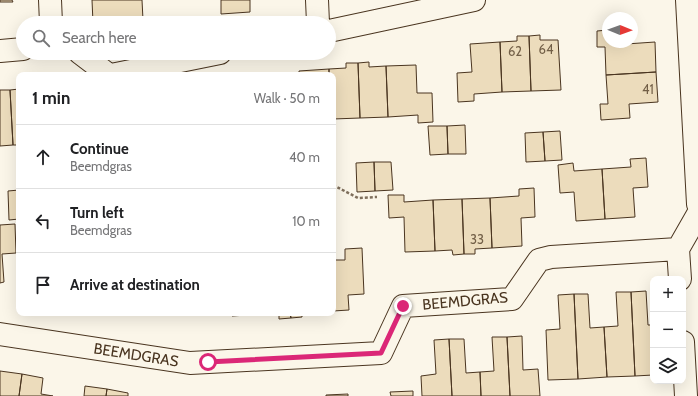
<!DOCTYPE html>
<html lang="en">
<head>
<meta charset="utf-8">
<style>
	body { margin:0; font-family:Cabin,sans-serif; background:#f2f2f2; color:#202124 }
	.controls { position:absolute; right:12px; bottom:12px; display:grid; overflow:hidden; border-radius:8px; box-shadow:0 4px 16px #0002 }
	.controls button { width:36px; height:36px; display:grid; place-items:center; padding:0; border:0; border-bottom:1px solid #e0e0e0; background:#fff; color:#202124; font:20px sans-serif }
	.compass { position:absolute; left:602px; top:12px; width:36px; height:36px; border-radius:50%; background:#fff; box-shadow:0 4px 16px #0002; rotate:91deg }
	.stop { position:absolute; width:12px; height:12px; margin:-9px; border:3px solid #db2777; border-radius:50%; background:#fff }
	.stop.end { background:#db2777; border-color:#fff; box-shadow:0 1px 4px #0008 }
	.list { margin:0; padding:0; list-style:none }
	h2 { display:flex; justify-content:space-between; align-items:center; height:52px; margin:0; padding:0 16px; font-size:17px }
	h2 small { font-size:13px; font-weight:400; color:#757577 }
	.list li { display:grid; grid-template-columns:26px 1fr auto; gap:12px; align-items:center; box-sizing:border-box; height:64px; padding:0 16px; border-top:1px solid #e0e0e0 }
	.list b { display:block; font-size:15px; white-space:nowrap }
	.list p { margin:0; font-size:13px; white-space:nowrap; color:#757577 }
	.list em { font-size:13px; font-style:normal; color:#757577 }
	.icon { flex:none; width:22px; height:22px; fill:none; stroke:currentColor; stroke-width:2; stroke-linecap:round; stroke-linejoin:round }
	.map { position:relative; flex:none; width:698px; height:396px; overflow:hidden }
	.search { position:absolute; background:#fff; box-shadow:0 4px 16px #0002; left:16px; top:16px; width:320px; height:44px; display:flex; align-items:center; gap:10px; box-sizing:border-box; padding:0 14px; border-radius:22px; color:#757577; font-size:15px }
	.panel { position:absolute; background:#fff; box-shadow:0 4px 16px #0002; left:16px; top:72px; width:320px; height:244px; border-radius:8px }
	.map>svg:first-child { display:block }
	.building { fill:#ecdcbc; stroke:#4a3520 }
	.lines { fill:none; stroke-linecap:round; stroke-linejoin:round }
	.street-casing { stroke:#4a3520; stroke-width:24 }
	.path { stroke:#7f6f5c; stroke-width:2.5; stroke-dasharray:3 2; stroke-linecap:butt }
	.street { stroke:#fbf6e9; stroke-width:22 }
	.route { stroke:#db2777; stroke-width:5 }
	.labels { text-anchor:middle; stroke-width:3; stroke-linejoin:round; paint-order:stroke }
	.number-label { font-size:13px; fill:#725f47 }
	.street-label { font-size:15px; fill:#4a3520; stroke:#fbf6e9 }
</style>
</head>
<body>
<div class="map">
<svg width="698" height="396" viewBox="0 0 698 396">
	<rect width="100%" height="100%" fill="#fbf6e9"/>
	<path class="building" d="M0,0H12L13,2H0Z
		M92,0H142L143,20L150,19L151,23H93Z
		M221,0H250V12L221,14Z
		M608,30V42H626V44L655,42L656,72L606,75L605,47H597V31Z
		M540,35V40H558L561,90L531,91L529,36Z
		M517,36H529L531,91L502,92L500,42L517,41Z
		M500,42L502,92L474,94V101L458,102L457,73L472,72L470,44Z
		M369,62V67L386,66L388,117L360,118L358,63Z
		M346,63H358L360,118L333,119V75H329V69L346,68Z
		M416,65L417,93H432L433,122L418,123V115L388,117L386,66Z
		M329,69V75H299V71Z
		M656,72L658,102L629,104L630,118L601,120L600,104H608L606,75Z
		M19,89V145H13L10,90Z
		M0,90H10L13,145L0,146Z
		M465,125L466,154H448L447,126Z
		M428,126H447L448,154L430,155Z
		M560,131L562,160L545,161L543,132Z
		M543,132L545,161L526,162L525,133Z
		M646,158L648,187L633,188L635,217L605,219L602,169L631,167L630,159Z
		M374,162L375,191L357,192L356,163Z
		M374,162H391L393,190L375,191Z
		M573,163L574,171L602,169L605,219L576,221L574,192L560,193L558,165Z
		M534,188L535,217L521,218L522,246L492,248L490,198L519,196V189Z
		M19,190V219L9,220L8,191Z
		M388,195H404V202L433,200L435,251L405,252L404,217L389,218Z
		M490,198L492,248L475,249V254H464L462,199Z
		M462,199L464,254L453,255L452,250L435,251L433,200Z
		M15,224L16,253L2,254L4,282L0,283V225Z
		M362,248L364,294L348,295L349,310L333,311V260H345V249Z
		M646,291L648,325H653V375L635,376L631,292Z
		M616,292H631L635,376L607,377L604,327L618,326Z
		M574,294H588L590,328L604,327L607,377L578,379Z
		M574,294L578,379L548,380L546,330L560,329L558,295Z
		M232,313H262V314L232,316Z
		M262,313H290L291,318L279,319V313Z
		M290,313H302V317L291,318Z
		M522,336L523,370L538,369L540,396H510L507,337Z
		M492,337H507L510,396H481L480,372L494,371Z
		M449,339H464L466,373L480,372L481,396H452Z
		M449,339L452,396H422L421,376L436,374L434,340Z
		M0,371L22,374L19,396H0Z
		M22,374L43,378L41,394L53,396H19Z
		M85,386L107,389L106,396H84Z
		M107,389L128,393V396H106Z
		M413,391V396H391L390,392Z
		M348,394V396H326V395Z"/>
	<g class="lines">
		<defs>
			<path id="street" d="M50,0L51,23
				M317,0L318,23
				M687,0L698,204
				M329,31L474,0
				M0,51L23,49
				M80,53L109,75
				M111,75L220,53
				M680,279L678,249L698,214
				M0,334L190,363L381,353L403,306L512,299L539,260L551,257L678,249
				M683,342L686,396"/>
		</defs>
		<use href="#street" class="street-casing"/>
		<path class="path" d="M333,185L358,198L377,197"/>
		<use href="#street" class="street"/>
	</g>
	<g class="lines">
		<path class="route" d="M208,362L381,353L403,306"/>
	</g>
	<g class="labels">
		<g class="number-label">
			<text x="546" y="54">64</text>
			<text x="515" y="56">62</text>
			<text x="648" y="94">41</text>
			<text x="477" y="244">33</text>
		</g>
		<g class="street-label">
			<text transform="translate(465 301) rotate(-5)" y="5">BEEMDGRAS</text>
			<text transform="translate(136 355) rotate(9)" y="5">BEEMDGRAS</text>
		</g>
	</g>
</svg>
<div class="controls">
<button>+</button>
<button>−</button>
<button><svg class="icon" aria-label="layers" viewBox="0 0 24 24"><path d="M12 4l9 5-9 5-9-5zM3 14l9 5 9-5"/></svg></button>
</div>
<svg class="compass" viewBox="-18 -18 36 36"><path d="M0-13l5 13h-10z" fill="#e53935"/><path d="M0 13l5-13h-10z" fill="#757577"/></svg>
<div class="stop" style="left:208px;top:362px"></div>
<div class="stop end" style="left:403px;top:306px"></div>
<div class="search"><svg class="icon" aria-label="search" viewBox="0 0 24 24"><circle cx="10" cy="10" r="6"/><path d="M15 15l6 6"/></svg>Search here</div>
<section class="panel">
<h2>1 min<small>Walk · 50 m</small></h2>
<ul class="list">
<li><svg class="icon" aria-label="ahead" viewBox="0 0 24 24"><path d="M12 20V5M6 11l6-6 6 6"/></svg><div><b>Continue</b><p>Beemdgras</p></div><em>40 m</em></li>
<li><svg class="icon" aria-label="left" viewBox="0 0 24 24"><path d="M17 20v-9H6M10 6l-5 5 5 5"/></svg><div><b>Turn left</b><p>Beemdgras</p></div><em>10 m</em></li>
<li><svg class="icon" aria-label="arrive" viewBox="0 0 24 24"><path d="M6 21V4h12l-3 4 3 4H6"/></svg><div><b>Arrive at destination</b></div></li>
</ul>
</section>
</div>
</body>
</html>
